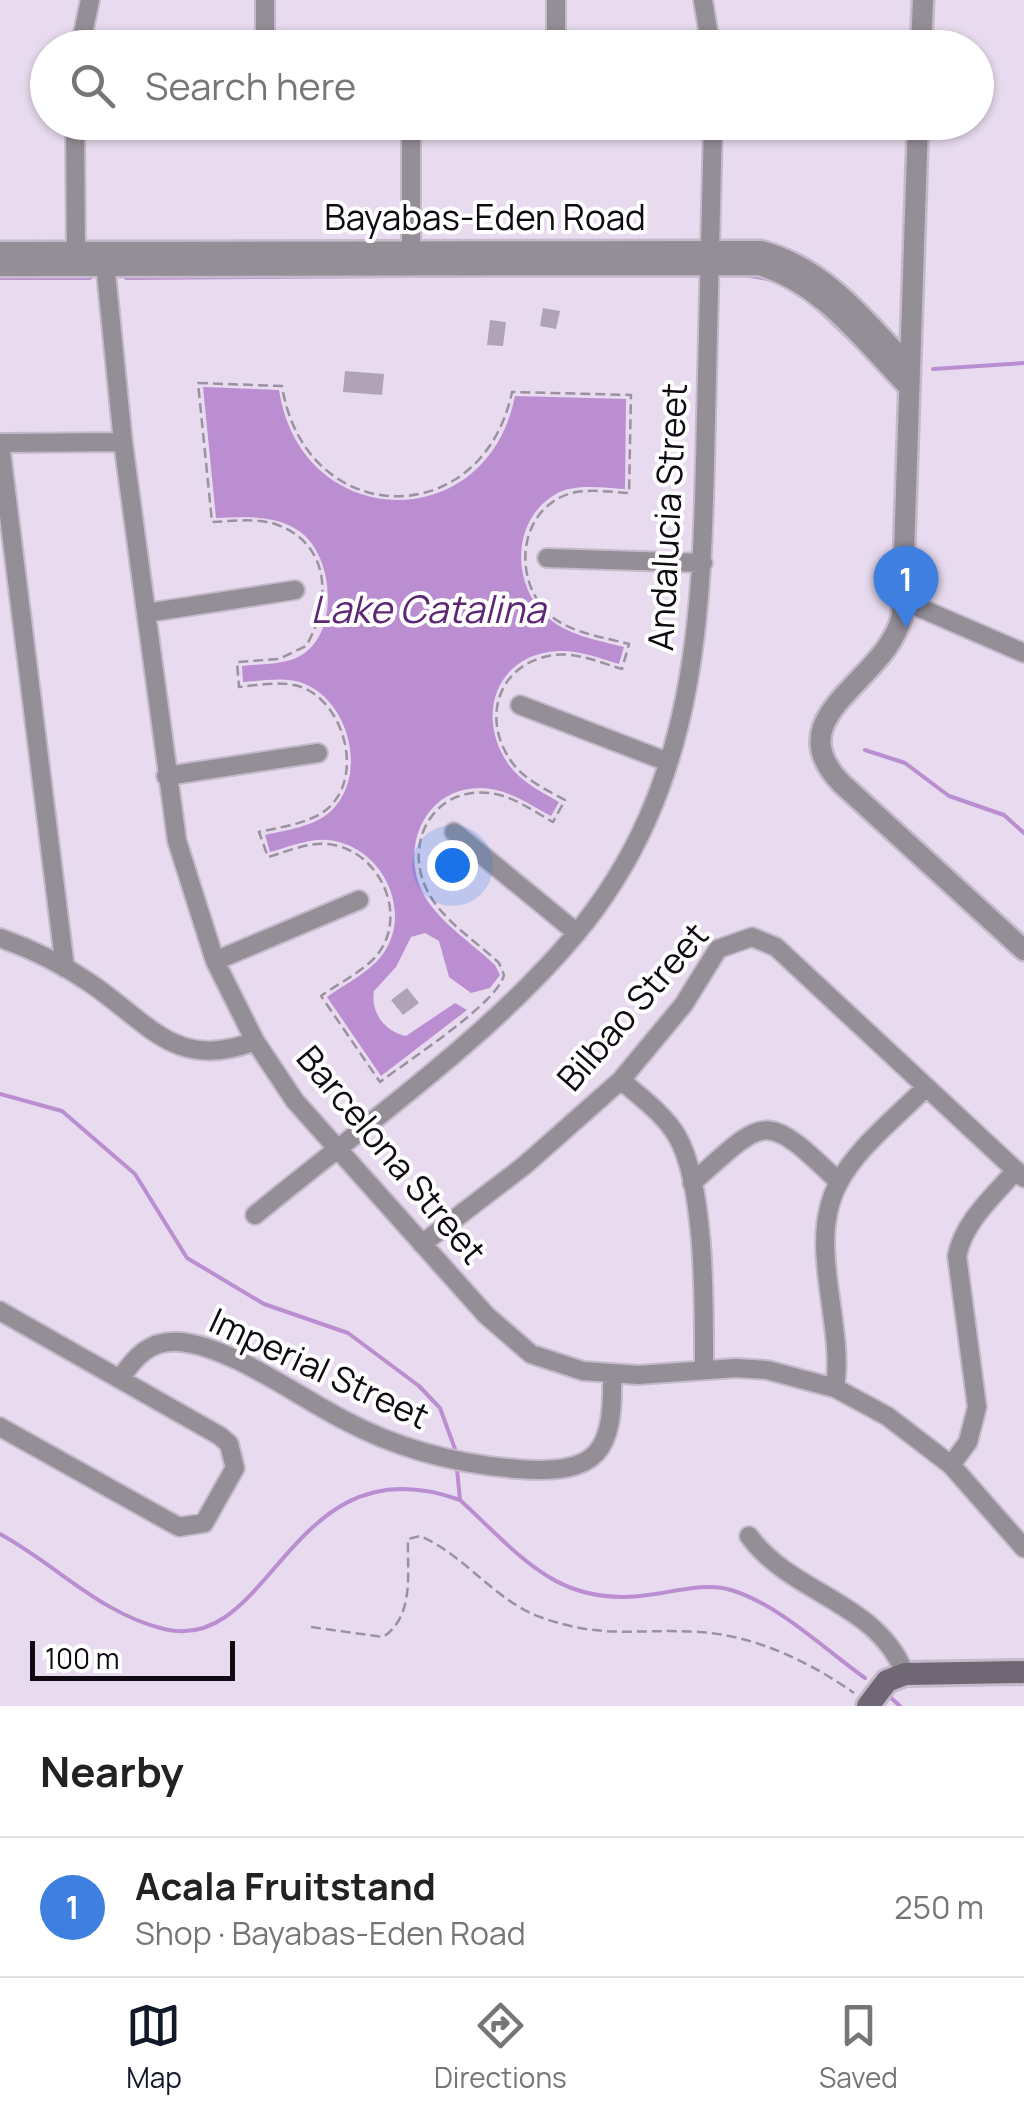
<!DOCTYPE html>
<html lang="en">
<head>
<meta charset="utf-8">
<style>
	body { margin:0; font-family:Manrope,sans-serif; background:#f6f6f6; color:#222 }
	.scale { position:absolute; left:30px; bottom:25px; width:205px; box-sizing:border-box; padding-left:10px; border:5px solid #100b12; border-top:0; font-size:28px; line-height:35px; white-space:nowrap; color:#100b12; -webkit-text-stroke:8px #fff; paint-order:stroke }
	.you { position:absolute; left:452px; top:865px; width:35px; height:35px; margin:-25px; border:8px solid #fff; border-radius:50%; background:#1a73e8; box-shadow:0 0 0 15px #1a73e833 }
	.badge { display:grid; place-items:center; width:65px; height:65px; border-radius:50%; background:#111827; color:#fff; font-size:32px; font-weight:700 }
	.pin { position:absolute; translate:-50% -82px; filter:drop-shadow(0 2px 5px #0008) }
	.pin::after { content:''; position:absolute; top:52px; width:35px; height:30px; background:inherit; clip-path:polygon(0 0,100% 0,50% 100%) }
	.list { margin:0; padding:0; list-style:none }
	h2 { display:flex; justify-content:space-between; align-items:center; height:130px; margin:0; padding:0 40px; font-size:42px }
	h2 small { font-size:32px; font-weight:400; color:#767676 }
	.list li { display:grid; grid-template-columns:65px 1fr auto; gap:30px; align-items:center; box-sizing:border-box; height:140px; padding:0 40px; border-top:2px solid #e0e0e0 }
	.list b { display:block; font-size:38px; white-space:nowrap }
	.list p { margin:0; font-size:32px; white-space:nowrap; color:#767676 }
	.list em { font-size:32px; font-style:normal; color:#767676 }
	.icon { flex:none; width:55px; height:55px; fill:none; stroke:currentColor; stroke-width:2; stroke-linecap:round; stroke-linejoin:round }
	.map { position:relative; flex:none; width:1024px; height:1706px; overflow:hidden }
	.search { position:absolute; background:#fff; box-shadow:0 2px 8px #0004; left:30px; right:30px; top:30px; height:110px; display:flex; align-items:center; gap:25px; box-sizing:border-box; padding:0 35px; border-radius:55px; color:#767676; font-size:38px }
	.sheet { height:270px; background:#fff }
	nav { display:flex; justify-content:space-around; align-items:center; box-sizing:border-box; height:140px; border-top:2px solid #e0e0e0; background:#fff; font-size:28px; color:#767676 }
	nav a { display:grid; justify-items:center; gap:5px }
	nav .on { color:#111827 }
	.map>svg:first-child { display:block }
	.water { fill:#ba8ed1 }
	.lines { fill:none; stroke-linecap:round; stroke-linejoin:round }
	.stream { stroke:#ba8ed1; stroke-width:4 }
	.building { fill:#b0a3b7 }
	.minor-casing { stroke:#c5bacc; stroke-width:22 }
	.tertiary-casing { stroke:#c5bacc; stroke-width:25 }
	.secondary-casing { stroke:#c5bacc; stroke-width:28 }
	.path { stroke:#9b91a0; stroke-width:2.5; stroke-dasharray:10 5; stroke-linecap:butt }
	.minor { stroke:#948e97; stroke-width:18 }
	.tertiary { stroke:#948e97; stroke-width:20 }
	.secondary { stroke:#6f6874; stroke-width:22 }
	.labels { text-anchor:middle; stroke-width:8; stroke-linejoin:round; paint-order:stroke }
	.street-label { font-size:35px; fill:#100b12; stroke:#fff }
	.water-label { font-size:38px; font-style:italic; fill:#5e2776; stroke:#fff }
</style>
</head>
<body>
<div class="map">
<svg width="1024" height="1706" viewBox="0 0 1024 1706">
	<rect width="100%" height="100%" fill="#e8dbef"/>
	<path class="water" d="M203,387L279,390C301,533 487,538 515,396L626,399L625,489C604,488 575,483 556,494C512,519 511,582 545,615C565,635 597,640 624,647L619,664C600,658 579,650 558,651C495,654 475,718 509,765C521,782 542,792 559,802L551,816C529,804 506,788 480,788C424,788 399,849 424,895C440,923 472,943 495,965L500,975L490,988L471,993L449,977L439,941L425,933L411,937L396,967L374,991C370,1012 385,1032 406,1036L455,1003L467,1010L381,1076L327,997C345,984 370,972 383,954C412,913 385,854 339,842C316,835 292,846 270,852L265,835C286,830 314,827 331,811C368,776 350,703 305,684C286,676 263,681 243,682L242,666C259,664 279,665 296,658C341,639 335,555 299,531C274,514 244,517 216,518Z"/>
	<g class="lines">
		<path class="stream" d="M744,275L769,279
			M418,276L483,275
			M0,278H90
			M126,278L405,276
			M815,306L863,352
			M933,369L1024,363
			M865,750L905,763L949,796L1004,815L1024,833
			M0,1094L62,1111L135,1174L187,1258L264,1304L348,1333L419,1386L440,1408L455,1449
			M457,1469L460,1500C521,1556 558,1608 648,1595C674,1592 706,1582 731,1590C780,1605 824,1649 865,1678
			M0,1534C57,1565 99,1613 164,1629C274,1656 289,1438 460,1500
			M890,1697L900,1706"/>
	</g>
	<path class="building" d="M543,308L560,311L556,329L540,326Z
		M490,320L506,322L503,346L487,345Z
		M345,371L384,374L382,395L343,392Z
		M407,988L419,1003L403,1015L391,1000Z"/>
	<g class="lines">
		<defs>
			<path id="minor" d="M265,0V48
				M556,0V48
				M703,0L711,48
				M80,48L90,0
				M75,122L76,262
				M411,122V265
				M104,253L123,442L177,841L215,961L255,1041L295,1101L486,1315L531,1354L583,1371L638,1375L736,1368L767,1370L835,1388L887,1416L951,1465L1024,1548
				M0,443L65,968
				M0,443L123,442
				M547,558L703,563
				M904,601L1024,653
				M146,613L295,590
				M520,705L668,762
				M166,776L318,753
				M454,832L577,933
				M0,938C32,949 62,964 90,983C149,1023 176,1072 255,1041
				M215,961L359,900
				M621,1080C640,1097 664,1114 677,1136C706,1186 704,1309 704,1369
				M692,1183C767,1116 764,1110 839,1182
				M255,1215C358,1130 490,1037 575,935C702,783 702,605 706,418C709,320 711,221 713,122
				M422,1244L525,1165L621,1080L684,1004L718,949L752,937L776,947L1024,1178
				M0,1311L220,1436L229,1444L235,1468L204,1523L179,1527L0,1427
				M120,1379C135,1357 150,1339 180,1342C232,1347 297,1396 344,1420C398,1449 456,1464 518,1469C599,1475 614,1452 612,1374
				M835,1388C845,1323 806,1245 838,1184C857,1147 898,1116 926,1087
				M951,1465L968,1442L977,1407L957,1256C964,1221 993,1197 1016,1170
				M749,1536C792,1595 877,1601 905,1674"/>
			<path id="tertiary" d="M921,48L923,0
				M918,122L902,615C888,682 775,714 841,783L1024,950
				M0,252L761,251C825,268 864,319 908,366
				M0,266L759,265C822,283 863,340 908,386"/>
			<path id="secondary" d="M868,1706L887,1681L905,1674L1024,1672"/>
		</defs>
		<use href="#minor" class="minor-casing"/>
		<use href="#tertiary" class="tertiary-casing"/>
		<use href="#secondary" class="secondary-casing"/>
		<path class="path" d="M198,383L282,386C305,530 482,534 512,392L631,395L629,493C608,492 580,487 561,497C516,519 515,584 550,615C570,633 603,637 629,644L622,669C601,663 577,652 554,655C496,663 480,722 514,765C527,781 547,790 565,800L553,822C533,811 513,796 490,793C433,786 402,844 428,892C443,921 476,941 499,963L504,975C498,1003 406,1062 380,1082L321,996C339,983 364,971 377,955C410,914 378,848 327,844C308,842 286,852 268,857L259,832C280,827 308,824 326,810C363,780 347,711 308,690C288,679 260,685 239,687L237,662L279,659L306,646C332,602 331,543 275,524C255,518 232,521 212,522Z
			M311,1627L383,1637C415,1616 407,1572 408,1539L420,1536C465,1555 494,1600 540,1617C604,1640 637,1628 699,1632C754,1635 810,1662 854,1693"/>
		<use href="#minor" class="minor"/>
		<use href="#tertiary" class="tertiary"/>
		<use href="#secondary" class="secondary"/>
	</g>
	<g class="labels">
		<g class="street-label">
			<text x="485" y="230">Bayabas-Eden Road</text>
			<text transform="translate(668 517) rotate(-87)" y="12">Andalucia Street</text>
			<text transform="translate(633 1007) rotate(-49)" y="12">Bilbao Street</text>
			<text transform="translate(391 1155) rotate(50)" y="12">Barcelona Street</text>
			<text transform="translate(319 1369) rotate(25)" y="12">Imperial Street</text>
		</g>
		<g class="water-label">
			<text x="428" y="623">Lake Catalina</text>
		</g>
	</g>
</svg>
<div class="scale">100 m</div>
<div class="you"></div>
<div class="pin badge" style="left:906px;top:628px;background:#3f7fe0">1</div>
<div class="search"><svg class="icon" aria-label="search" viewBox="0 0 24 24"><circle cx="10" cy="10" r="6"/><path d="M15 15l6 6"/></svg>Search here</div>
</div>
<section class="sheet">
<h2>Nearby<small></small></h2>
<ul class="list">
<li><span class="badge" style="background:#3f7fe0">1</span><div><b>Acala Fruitstand</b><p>Shop · Bayabas-Eden Road</p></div><em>250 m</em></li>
</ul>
</section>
<nav>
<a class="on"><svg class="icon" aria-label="map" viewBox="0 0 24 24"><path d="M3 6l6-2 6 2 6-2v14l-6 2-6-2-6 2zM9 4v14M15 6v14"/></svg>Map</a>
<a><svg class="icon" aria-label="directions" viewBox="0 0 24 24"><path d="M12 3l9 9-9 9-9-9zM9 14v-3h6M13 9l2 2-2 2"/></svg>Directions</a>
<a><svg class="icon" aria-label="saved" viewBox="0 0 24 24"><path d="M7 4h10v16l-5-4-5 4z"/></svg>Saved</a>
</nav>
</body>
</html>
